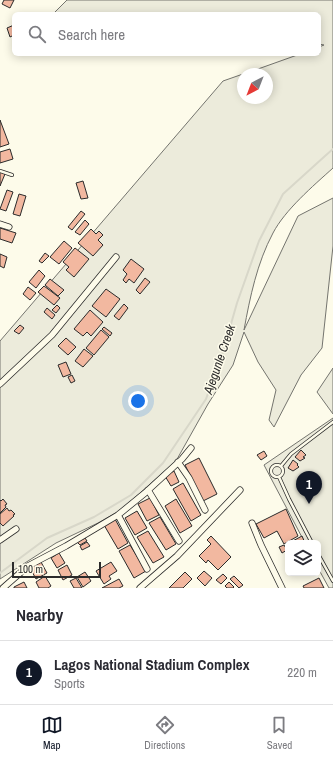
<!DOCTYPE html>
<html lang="en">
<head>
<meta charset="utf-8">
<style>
	body { margin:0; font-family:"Archivo Narrow",sans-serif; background:#f7f7f7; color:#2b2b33 }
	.controls { position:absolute; right:12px; bottom:12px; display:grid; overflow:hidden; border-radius:6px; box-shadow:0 2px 10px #0003 }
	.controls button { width:36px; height:36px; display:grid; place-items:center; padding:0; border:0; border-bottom:1px solid #e1e1e2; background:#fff; color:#2b2b33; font:20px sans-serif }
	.compass { position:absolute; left:237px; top:68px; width:36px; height:36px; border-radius:50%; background:#fff; box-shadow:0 2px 10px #0003; rotate:222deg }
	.scale { position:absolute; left:12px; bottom:10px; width:89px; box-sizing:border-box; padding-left:4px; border:2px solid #2b2b2b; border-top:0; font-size:11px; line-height:14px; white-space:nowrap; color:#2b2b2b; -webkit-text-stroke:3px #fdfbea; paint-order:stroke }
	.you { position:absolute; left:138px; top:401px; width:14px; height:14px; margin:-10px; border:3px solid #fff; border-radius:50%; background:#1a73e8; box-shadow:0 0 0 6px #1a73e833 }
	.badge { display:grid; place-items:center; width:26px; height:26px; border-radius:50%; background:#111827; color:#fff; font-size:13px; font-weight:700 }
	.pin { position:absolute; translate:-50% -33px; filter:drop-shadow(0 1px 2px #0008) }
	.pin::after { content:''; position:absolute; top:21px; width:14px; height:12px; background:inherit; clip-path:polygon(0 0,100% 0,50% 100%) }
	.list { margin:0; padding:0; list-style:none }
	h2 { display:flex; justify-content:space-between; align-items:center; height:52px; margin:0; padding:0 16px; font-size:17px }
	h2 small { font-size:13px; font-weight:400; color:#7c7c81 }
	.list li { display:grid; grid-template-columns:26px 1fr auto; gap:12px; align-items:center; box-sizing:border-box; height:64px; padding:0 16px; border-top:1px solid #e1e1e2 }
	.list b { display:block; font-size:15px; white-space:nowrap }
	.list p { margin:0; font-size:13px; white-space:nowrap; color:#7c7c81 }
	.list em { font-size:13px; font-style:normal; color:#7c7c81 }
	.icon { flex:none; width:22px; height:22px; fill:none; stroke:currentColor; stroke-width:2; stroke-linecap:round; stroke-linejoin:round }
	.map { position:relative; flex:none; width:333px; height:588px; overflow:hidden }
	.search { position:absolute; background:#fff; box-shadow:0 2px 10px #0003; left:12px; right:12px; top:12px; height:44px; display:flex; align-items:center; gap:10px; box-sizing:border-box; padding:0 14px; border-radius:6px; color:#7c7c81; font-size:15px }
	.sheet { height:116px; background:#fff }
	nav { display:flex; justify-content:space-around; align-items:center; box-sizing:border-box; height:56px; border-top:1px solid #e1e1e2; background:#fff; font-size:11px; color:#7c7c81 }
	nav a { display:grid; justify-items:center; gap:2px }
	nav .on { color:#111827 }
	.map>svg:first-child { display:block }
	.green { fill:#ecebdb; stroke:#74746e }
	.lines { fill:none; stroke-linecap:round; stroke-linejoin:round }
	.stream { stroke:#d8d7c9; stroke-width:2 }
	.building { fill:#f2b8a0; stroke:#2b2b2b }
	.service-casing { stroke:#2b2b2b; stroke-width:4 }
	.minor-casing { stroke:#2b2b2b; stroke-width:7 }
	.service { stroke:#fdfbea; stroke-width:2.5 }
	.minor { stroke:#fdfbea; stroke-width:5.5 }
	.labels { text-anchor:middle; stroke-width:3; stroke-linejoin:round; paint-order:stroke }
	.water-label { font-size:13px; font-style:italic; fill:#2b2b2b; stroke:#fdfbea }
</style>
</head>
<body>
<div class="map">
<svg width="333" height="588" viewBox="0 0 333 588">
	<rect width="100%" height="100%" fill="#fdfbea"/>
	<path class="green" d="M67,0H333V168C313,186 285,210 273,233C257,263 250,297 244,330L298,216L333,198V246L322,348L301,375L274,427L269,420L276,390L258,362L244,332L233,365L208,404L176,461L121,510L98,523L56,543L0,579V341L223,81L243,74V98H267V74H244L300,54H319V47L324,45L319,44V14H53Z
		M333,368V414L317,392Z
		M333,418V588H329L318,568V543H305L264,465Z"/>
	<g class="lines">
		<path class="stream" d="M0,573L47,538L94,517L131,495L163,463L206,399L223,352L237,303L259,241L283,194L325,156L333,149"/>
	</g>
	<path class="building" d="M4,0H14L10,8L2,4Z
		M14,25V35L10,37L7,28Z
		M0,120L9,144L0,147Z
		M10,149L13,159L0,163V152Z
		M0,172L5,174L0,186Z
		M83,181L88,198L81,199L76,183Z
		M7,190L13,192L6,211L0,209Z
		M19,194L26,196L20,216L13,214Z
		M81,211L85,214L72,230L68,227Z
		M85,220L89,224L80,235L75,232Z
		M0,228L16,233L12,243L0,239Z
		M91,229L96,234L99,231L103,235L98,240L103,245L93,256L78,243Z
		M64,241L72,248L59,264L50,257Z
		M75,248L89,259L74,277L66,270L69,267L63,262Z
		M45,253L49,256L42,263L39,261Z
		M0,254L7,257L4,268L0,266Z
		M131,259L144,269L134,283L129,279L126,283L123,280L127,274L123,270Z
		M39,270L45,276L36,288L29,282Z
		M145,278L150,282L140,294L136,290Z
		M50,279L64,290L58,296L45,285Z
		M44,286L60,298L54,305L38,292Z
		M28,287L36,293L30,300L23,294Z
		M106,289L120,299L106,317L92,306Z
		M124,304L128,308L119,320L114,316Z
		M57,305L60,308L56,313L52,310Z
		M47,308L55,315L52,319L44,312Z
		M90,310L103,322L91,336L87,332L83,336L74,329Z
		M20,325L24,328L19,334L14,331Z
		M104,327L112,333L110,336L102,329Z
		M101,330L109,337L94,355L86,348Z
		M66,338L76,347L68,355L58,346Z
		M84,349L93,356L83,367L75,361Z
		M66,362L71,374L63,377L58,365Z
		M72,375L75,381L71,383L68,377Z
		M301,450L306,455L303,457L305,458L300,461L295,457Z
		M264,451L267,456L261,460L257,455Z
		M199,458L217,494L203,501L185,465Z
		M293,460L298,464L297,465L299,467L293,471L288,468Z
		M174,471L179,482L171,486L165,476Z
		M183,483L201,515L191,521L173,489Z
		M150,498L159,515L147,521L138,504Z
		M3,499L7,504L5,505L6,507L0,513V500L1,501Z
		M176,499L192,526L180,533L165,506Z
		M7,508L9,511L11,510L15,514L13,515L14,516L3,526L0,523V514Z
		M286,509L298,536L284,544L277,531L264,538L256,524Z
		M137,511L147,528L135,535L125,518Z
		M160,517L176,544L166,550L149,523Z
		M115,519L128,543L118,549L104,525Z
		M148,531L164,557L153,563L137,537Z
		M211,536L231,557L218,570L208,560L206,563L199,556L211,544L207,540Z
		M302,536L305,543H289Z
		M85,538L87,541L80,545L77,542Z
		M87,542L90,546L82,550L80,546Z
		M130,545L146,571L134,578L119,551Z
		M284,545L287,550L282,553L279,547Z
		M59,553L65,563L57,568L51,558Z
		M41,562L47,573L36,579L30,568Z
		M111,562L117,571L109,576L111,579L104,584L96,571Z
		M67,565L72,575L63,580L58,570Z
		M204,571L212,578L205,586L197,578Z
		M85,572L91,581L83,587L77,577Z
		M185,572L192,579L183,588H169Z
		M223,574L227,578L221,584L216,580Z
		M45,576L51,586L48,588H39L36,582Z
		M234,576L243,585L239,588L230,579Z
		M76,578L82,588H74L70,581Z
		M319,578L324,588H304L303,586Z
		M119,579L123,586L119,588H102Z
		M24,582L27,588H14V587Z
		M229,582L234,587L233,588H227L225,586Z"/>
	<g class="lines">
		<defs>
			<path id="service" d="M0,171L12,175
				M271 471a6 6 0 1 1 12 0a6 6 0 1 1-12 0Z
				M281,466L291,454L333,422
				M279,477L289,499L312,543
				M318,554L333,581"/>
			<path id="minor" d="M0,224L9,227
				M0,384L52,335L116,257
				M178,462L189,478L205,510
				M148,490L179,541
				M118,515L147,569
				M252,523L261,545L282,588
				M0,540L16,529
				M3,588L28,566L66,546L118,515L145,493L182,459L191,448
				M140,588L177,556L240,490"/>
		</defs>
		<use href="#service" class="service-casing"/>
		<use href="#minor" class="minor-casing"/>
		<use href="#service" class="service"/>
		<use href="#minor" class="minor"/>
	</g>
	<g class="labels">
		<g class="water-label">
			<text transform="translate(219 359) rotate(-71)" y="5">Ajegunle Creek</text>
		</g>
	</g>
</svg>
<div class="controls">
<button><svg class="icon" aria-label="layers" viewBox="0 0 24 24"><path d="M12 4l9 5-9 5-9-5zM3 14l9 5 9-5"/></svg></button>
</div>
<svg class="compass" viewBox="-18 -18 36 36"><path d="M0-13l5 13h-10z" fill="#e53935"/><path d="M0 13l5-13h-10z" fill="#7c7c81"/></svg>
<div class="scale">100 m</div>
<div class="you"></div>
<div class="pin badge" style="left:309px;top:504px">1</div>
<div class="search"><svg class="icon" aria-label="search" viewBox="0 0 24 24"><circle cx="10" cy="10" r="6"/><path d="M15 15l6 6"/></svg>Search here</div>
</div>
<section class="sheet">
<h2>Nearby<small></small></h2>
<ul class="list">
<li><span class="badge">1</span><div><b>Lagos National Stadium Complex</b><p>Sports</p></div><em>220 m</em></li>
</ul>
</section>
<nav>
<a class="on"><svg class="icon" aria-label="map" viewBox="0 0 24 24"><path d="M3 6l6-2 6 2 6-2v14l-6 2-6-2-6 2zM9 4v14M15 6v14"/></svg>Map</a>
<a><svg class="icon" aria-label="directions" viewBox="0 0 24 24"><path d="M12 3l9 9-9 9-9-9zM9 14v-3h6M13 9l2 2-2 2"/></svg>Directions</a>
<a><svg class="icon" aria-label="saved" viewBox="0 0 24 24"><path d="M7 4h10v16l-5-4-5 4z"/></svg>Saved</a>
</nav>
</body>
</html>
